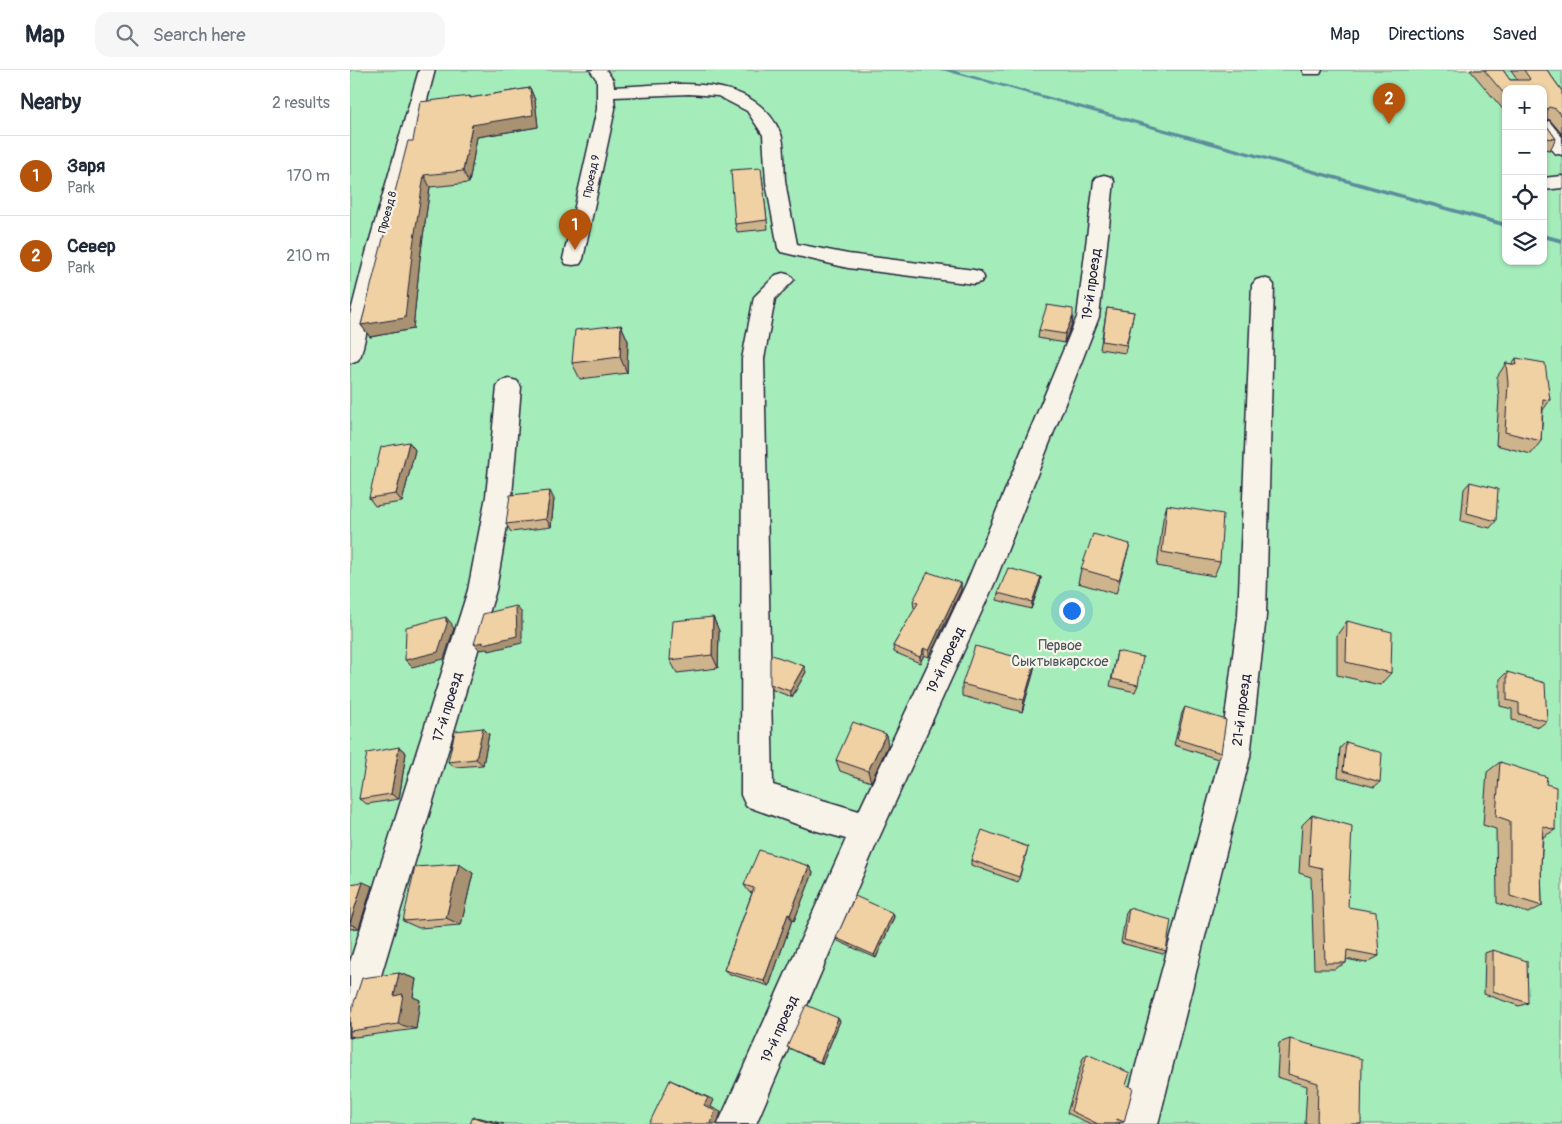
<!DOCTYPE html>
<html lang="en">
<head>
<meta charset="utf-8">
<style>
	body { margin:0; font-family:Pangolin,sans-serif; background:#f6f6f7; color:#1f2937 }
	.controls { position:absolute; right:15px; top:15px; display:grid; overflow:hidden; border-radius:10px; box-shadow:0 1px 4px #0004 }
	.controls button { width:45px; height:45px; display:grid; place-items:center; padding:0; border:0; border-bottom:1px solid #e0e1e3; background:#fff; color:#1f2937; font:25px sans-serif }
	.you { position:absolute; left:721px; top:540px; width:18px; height:18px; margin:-12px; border:4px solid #fff; border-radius:50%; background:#1a73e8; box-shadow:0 0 0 8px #1a73e833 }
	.badge { display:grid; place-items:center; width:32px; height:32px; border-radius:50%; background:#b45309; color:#fff; font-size:16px; font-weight:700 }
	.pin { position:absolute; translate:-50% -41px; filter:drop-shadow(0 1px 2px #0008) }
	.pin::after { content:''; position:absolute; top:26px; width:18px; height:15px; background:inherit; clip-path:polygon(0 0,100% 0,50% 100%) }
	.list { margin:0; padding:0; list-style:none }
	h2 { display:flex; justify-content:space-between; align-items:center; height:65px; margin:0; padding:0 20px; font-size:21px }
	h2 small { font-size:16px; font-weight:400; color:#747a83 }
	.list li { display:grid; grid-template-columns:32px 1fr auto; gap:15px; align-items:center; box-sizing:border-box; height:80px; padding:0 20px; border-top:1px solid #e0e1e3 }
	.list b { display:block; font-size:19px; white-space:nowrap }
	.list p { margin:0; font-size:16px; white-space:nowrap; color:#747a83 }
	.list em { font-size:16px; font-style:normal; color:#747a83 }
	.icon { flex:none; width:28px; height:28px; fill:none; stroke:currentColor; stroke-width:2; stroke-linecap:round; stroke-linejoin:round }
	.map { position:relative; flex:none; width:1212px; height:1054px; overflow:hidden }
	header { display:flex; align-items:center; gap:30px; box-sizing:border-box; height:70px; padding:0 25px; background:#fff; border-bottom:1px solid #e0e1e3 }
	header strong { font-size:24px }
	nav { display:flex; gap:28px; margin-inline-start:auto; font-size:18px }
	.search { width:350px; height:45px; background:#f6f6f7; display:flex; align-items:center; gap:12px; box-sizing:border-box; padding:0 18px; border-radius:15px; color:#747a83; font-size:19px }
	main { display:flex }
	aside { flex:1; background:#fff }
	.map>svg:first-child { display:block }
	.green { fill:#a4ecba; stroke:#63877a; fill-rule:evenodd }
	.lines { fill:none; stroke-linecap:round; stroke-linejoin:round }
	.stream { fill:#5c8d9d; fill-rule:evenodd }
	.minor-casing { stroke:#22223b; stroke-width:3 }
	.minor { fill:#f7f3e8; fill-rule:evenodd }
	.wall { fill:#ceb48c; stroke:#22223b }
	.shaded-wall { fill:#a89272; stroke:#22223b }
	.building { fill:#f0d1a3; stroke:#22223b }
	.labels { text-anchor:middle; stroke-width:4.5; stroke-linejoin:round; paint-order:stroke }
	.far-street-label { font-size:11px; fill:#22223b; stroke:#f7f3e8 }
	.street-label { font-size:14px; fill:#22223b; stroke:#f7f3e8 }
	.park-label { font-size:14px; fill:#42545b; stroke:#f7f3e8 }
</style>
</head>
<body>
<header>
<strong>Map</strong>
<div class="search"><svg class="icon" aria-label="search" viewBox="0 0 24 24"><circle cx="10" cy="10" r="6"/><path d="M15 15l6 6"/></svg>Search here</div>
<nav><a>Map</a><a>Directions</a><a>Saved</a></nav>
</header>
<main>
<aside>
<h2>Nearby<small>2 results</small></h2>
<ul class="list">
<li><span class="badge">1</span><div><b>Заря</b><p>Park</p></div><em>170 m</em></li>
<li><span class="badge">2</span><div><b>Север</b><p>Park</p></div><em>210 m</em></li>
</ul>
</aside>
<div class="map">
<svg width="1212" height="1054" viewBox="0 0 1212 1054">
	<rect width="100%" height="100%" fill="#f6ecda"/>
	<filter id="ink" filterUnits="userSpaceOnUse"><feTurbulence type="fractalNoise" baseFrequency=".02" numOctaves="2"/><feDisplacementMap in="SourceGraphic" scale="10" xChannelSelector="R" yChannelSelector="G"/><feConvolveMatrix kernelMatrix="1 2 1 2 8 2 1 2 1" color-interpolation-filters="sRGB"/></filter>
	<g filter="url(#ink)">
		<path class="green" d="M0,0H1212V1054H0ZM1156,19H1193V191H1156Z"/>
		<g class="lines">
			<path class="stream" d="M592,0H602L1156,153V157Z
				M1193,164L1212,169V173L1193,168Z"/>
			<defs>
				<path id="minor" d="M69,0H85L36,183L11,285L8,290L0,293V245L16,183Z
					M240,0H256L263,10L264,17C321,15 403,0 431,64C435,75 434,97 435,110C438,131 443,153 447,174L498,184L624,200L631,202L634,207L631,212L624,214L498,198L431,182L428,178L416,112L413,65L397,41L368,26L339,24L264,27L265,39L233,189L230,194L223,195L216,194L213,189L247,39V10Z
					M952,0H972L970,4H954Z
					M1193,50L1199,51L1212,67V85L1205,83L1193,67Z
					M754,105L761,107L764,111L749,247L645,512L528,770L406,1054H368L496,769L460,759L396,736L391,725L392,289L404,227L426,205L433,203L440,205L444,210L425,229L414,289L423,715L509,741L617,512L727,247L744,111L747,107Z
					M1212,106V118L1193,120V108Z
					M913,208L920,210L924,215L916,546L900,687L808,1054H770L870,687L888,546L902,215L906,210Z
					M159,309L167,311L171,317L162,426L146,520L18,949L13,962L0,967V892L118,520L136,426L147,317L151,311Z"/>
			</defs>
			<use href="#minor" class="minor-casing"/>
			<use href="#minor" class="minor"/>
		</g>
		<path class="wall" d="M1120,0H1153L1160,10H1168L1161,0H1197L1212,21V64L1200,50L1197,49V56L1206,69L1200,80L1193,79V19H1156V43Z
			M180,18L185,30L188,57L127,67L119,113L80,117L70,188L63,259L20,267L11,255L63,71L120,26L121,28Z
			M412,106L418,159L387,162L385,154Z
			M757,238L784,242L775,283L750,279Z
			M723,246L722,254L714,273L688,268L689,260Z
			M271,255L278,271L277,303L230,309L222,293Z
			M1166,288L1200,330L1193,340L1191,371L1181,384L1146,375L1149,328L1147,307L1156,293L1162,294Z
			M59,372L65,380L52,432L25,436L19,428Z
			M1120,412L1146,451L1140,458L1111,451L1114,419Z
			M204,429L201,457L161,462L156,454Z
			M817,435L870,492L864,506L807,496L813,449Z
			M780,474L766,524L728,513L731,499Z
			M691,507L690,514L681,539L647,530L648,523Z
			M611,513V520L579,587L574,585L570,593L544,582L543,576L565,539L564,538L563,531Z
			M363,547L369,561L368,598L327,603L320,590Z
			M997,551L1041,603L1030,615L987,605V565Z
			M767,581L788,615L785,622L760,616Z
			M685,592L683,604L672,642L612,626V614Z
			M456,602L442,627L423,620L420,614Z
			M1157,602L1197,651L1189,657L1162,650V639L1150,636V609Z
			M835,637L871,683L868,689L824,675L832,643Z
			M133,658L139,664L133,695L105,697L98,692Z
			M996,672L1030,712L1024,717L988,707L990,678Z
			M538,675L521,712L490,701L486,690Z
			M49,677L56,683L49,729L17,734L9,729Z
			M1150,692L1196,714L1205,760L1193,767L1191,795L1192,836L1178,843L1147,833L1146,759L1133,755L1137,702Z
			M962,745L998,837L1029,886L1016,893L996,889V893L984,899H964L961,807L949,803L952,755Z
			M677,781L668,812L621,795V790Z
			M459,796L463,803L444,851L442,850L419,916L380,904L374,900L402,823L399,822L394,815Z
			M123,803L111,855L69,858L53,851Z
			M0,814L22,816L9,858L0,859Z
			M779,838L816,881L813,884L771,873L776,842Z
			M543,843L544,847L526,888L488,871L486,868Z
			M1143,880L1178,933L1169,936L1134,924L1135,883Z
			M49,903L66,909L63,927L70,930L66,959L5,967L0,966V961Z
			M490,951L472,994L437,977Z
			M940,969L1011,1054H955L957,1016L927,1007L929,973Z
			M737,984L776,1015L774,1052L768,1053H766V1054H741L717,1043L733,988Z"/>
		<path class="shaded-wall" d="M180,18L185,30L188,57L127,67L119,113L113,101L122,55Z
			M74,105L80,117L70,188L63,259L20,267L11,255Z
			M723,246L722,254L714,273L715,264Z
			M271,255L278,271L277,303L270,287Z
			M59,372L65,380L52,432L46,424Z
			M200,421L204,429L201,457L196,449Z
			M691,507L690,514L681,539L682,532Z
			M611,513V520L579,587V581Z
			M166,536L172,543V573L139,581L137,579L130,580L124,574Z
			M96,547L102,554V556L104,558L94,589L62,597L55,590L96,552Z
			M363,547L369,561L368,598L362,585Z
			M574,578V585L570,593V587Z
			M685,592L683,604L672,642L674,630Z
			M454,596L456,602L442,627L440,621Z
			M133,658L139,664L133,695L126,689Z
			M536,664L538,675L521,712L518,701Z
			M49,677L56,683L49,729L41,724Z
			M109,794L123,803L111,855L96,848Z
			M459,796L463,803L444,851L440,845Z
			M13,812L22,816L9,858L0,854V853Z
			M543,843L544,847L526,888L524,885Z
			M438,844L442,850L419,916L414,911Z
			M49,903L66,909L63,927L70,930L66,959L48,954L44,926Z
			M488,948L490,951L472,994L470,992Z
			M320,1010L327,1013L364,1030L361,1037L371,1042L367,1054H361L354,1035Z
			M123,1047L131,1048L154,1054H149Z"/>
		<path class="building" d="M1134,0H1153L1160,10H1179L1180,9L1174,0H1197L1212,21V46L1206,39L1199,37L1197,39V56L1206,69L1193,68V19H1156V26Z
			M180,18L183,45L122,55L113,101L74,105L63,176L55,248L11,255L58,71H63L70,32L120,26V28Z
			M411,98L417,150L385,154L381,100Z
			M697,235L723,239V246L715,264L689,260Z
			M757,238L784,242L776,275L752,271Z
			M271,255L270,287L222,293L225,260Z
			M1166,288L1195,293L1200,330L1193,329L1191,371L1155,362L1158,314L1156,293L1167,295Z
			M59,372L46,424L19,428L31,377Z
			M1120,412L1148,419L1146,451L1117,443Z
			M200,421L196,449L156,454L160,425Z
			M817,435L873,444L870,492L812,482Z
			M743,464L780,474L769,510L731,499Z
			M658,498L691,507L682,532L648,523Z
			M578,502L611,513L579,581L574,578L570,587L543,576L568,533L563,531Z
			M166,536L167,566L133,574V572L124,574L133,544Z
			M96,547V552L98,551L88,582L55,590L56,557Z
			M363,547L362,585L320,590L323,551Z
			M997,551L1042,562L1041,603L996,592Z
			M625,576L685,592L674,630L612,614Z
			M767,581L793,587L788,615L762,609Z
			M422,585L454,596L440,621L420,614V589Z
			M1157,602L1195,613L1197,651L1169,644V633L1157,630Z
			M835,637L876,650L871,683L827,669Z
			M503,652L536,664L518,701L486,690Z
			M133,658L126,689L98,692L105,661Z
			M996,672L1032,683L1030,712L993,701Z
			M49,677L41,724L9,729L17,683Z
			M1150,692L1197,707L1196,714L1206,717L1205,760L1193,756L1191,795L1192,836L1160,826V751L1146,746Z
			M962,745L1002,756L998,837L1026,842L1029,886L997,880L996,893H975L972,798L959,795Z
			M632,760L678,777L669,807L621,790Z
			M409,780L459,796L440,845L438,844L414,911L374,900L404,818L394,815Z
			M109,794L96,848L53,851L65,797Z
			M13,812L0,853V814Z
			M505,826L543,843L524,885L486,868Z
			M779,838L821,850L816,881L774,870Z
			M1143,880L1177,891L1178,933L1143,921Z
			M49,903L44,926L53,924L48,954L0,961V945L12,908Z
			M456,935L488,948L470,992L437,977Z
			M940,969L1012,989L1011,1054H967L968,1013L938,1004Z
			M737,984L780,1003L776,1015L783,1018L774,1052L767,1049L766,1054H748L721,1041Z
			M320,1010L358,1028L354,1035L365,1041L361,1054H299Z
			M123,1047L149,1054H120Z"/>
	</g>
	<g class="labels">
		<g class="far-street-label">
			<text transform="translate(241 106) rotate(-78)" y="4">Проезд 9</text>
			<text transform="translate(37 142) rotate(-75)" y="4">Проезд 8</text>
		</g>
		<g class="street-label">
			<text transform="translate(741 214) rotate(-82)" y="5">19-й проезд</text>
			<text transform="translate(595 590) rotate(-65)" y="5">19-й проезд</text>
			<text transform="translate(97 637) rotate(-73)" y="5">17-й проезд</text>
			<text transform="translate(891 640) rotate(-83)" y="5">21-й проезд</text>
			<text transform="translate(429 959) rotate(-66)" y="5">19-й проезд</text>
		</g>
		<g class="park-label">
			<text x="710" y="580">Первое<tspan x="710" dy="16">Сыктывкарское</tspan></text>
		</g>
	</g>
</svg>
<div class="controls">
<button>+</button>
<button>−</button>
<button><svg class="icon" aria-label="locate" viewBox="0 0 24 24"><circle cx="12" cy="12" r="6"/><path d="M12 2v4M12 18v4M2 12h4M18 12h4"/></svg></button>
<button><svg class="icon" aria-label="layers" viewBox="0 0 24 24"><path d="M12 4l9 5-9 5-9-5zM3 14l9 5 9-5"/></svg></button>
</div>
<div class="you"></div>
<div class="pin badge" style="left:225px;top:180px">1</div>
<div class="pin badge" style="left:1039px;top:54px">2</div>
</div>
</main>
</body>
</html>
